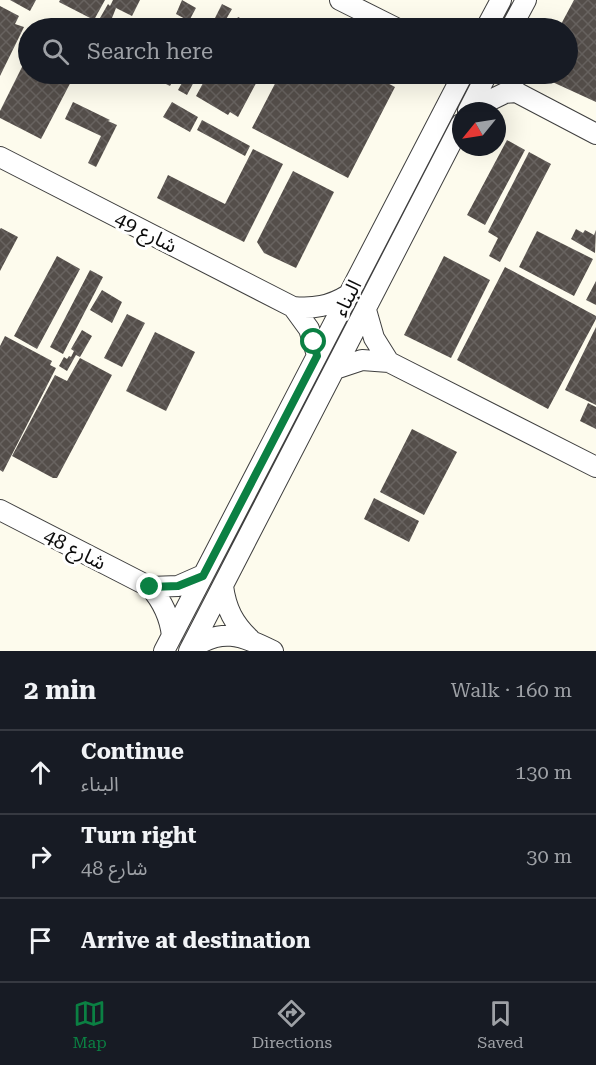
<!DOCTYPE html>
<html lang="en">
<head>
<meta charset="utf-8">
<style>
	body { margin:0; font-family:"Roboto Serif","Noto Sans Arabic",serif; background:#20242c; color:#f1f3f6 }
	.compass { position:absolute; left:452px; top:102px; width:54px; height:54px; border-radius:50%; background:#171b24; box-shadow:0 6px 24px #0002; rotate:240deg }
	.stop { position:absolute; width:18px; height:18px; margin:-14px; border:4px solid #0b8043; border-radius:50%; background:#fff }
	.stop.end { background:#0b8043; border-color:#fff; box-shadow:0 2px 6px #0008 }
	.list { margin:0; padding:0; list-style:none }
	h2 { display:flex; justify-content:space-between; align-items:center; height:78px; margin:0; padding:0 24px; font-size:26px }
	h2 small { font-size:20px; font-weight:400; color:#9ea1a6 }
	.list li { display:grid; grid-template-columns:39px 1fr auto; gap:18px; align-items:center; box-sizing:border-box; height:84px; padding:0 24px; border-top:2px solid #363941 }
	.list b { display:block; font-size:22px; white-space:nowrap }
	.list p { margin:0; font-size:20px; white-space:nowrap; color:#9ea1a6 }
	.list em { font-size:20px; font-style:normal; color:#9ea1a6 }
	.icon { flex:none; width:33px; height:33px; fill:none; stroke:currentColor; stroke-width:2; stroke-linecap:round; stroke-linejoin:round }
	.map { position:relative; flex:none; width:596px; height:651px; overflow:hidden }
	.search { position:absolute; background:#171b24; box-shadow:0 6px 24px #0002; left:18px; right:18px; top:18px; height:66px; display:flex; align-items:center; gap:15px; box-sizing:border-box; padding:0 21px; border-radius:33px; color:#9ea1a6; font-size:22px }
	.sheet { height:330px; background:#171b24 }
	nav { display:flex; justify-content:space-around; align-items:center; box-sizing:border-box; height:84px; border-top:2px solid #363941; background:#171b24; font-size:16px; color:#9ea1a6 }
	nav a { display:grid; justify-items:center; gap:3px }
	nav .on { color:#0b8043 }
	.map>svg:first-child { display:block }
	.building { fill:url(#building-cross-hatch) }
	.lines { fill:none; stroke-linecap:round; stroke-linejoin:round }
	.minor-casing { stroke:#3f3f3f; stroke-width:22 }
	.minor { stroke:#fff; stroke-width:20 }
	.route { stroke:#0b8043; stroke-width:8 }
	.labels { text-anchor:middle; stroke-width:6; stroke-linejoin:round; paint-order:stroke }
	.street-label { font-size:20px; fill:#0c0c0c; stroke:#fff }
</style>
</head>
<body>
<div class="map">
<svg width="596" height="651" viewBox="0 0 596 651">
	<defs>
		<pattern id="building-cross-hatch" width="8" height="8" patternUnits="userSpaceOnUse" patternTransform="scale(1.5)"><rect width="8" height="8" fill="#544e4a"/><path d="M0 0l8 8M0 8l8-8" fill="none" stroke="#686360"/></pattern>
	</defs>
	<rect width="100%" height="100%" fill="#fdfbed"/>
	<path class="building" d="M10,0H36L30,11Z
		M60,0H105L94,20L59,2Z
		M113,0H140L132,16L116,8L108,28L101,25L103,20L100,18L108,4L110,6Z
		M182,0L196,8L189,21L176,14Z
		M574,0H596V102L535,74H568V28H559Z
		M222,4L232,9L221,28H210Z
		M0,6L19,16L15,24L24,27L0,76Z
		M238,17L260,28H232Z
		M28,55V74H75L41,139L0,118V111Z
		M152,74H176L170,86L150,76Z
		M187,74H198L187,95L178,90Z
		M208,74H261L238,117L230,112L228,115L196,96Z
		M280,74H370L395,87L348,178L252,128Z
		M73,102L110,120L108,121L117,125L96,167L88,163L101,136L65,119Z
		M172,102L198,117L190,132L163,117Z
		M202,120L250,146L245,156L197,130Z
		M507,140L525,150L485,225L467,215Z
		M253,149L283,164L244,242L157,198L168,175L225,204Z
		M529,152L551,164L500,262L489,256L498,238L488,232Z
		M293,171L334,192L296,268L264,253L257,242Z
		M1,228L18,237L0,271V229Z
		M576,229L583,233L585,230L594,235L596,230L595,253L571,239Z
		M537,231L593,259L574,296L519,267Z
		M57,256L80,269L37,349L14,336Z
		M444,256L490,280L451,358L404,335Z
		M505,267L596,316V319L548,409L457,360Z
		M90,270L103,277L63,354L50,347Z
		M596,281V305L586,300Z
		M102,290L122,302L112,323L90,310Z
		M127,314L145,323L122,367L104,358Z
		M596,327V405L565,390Z
		M82,330L92,336L80,357L76,355L67,371L59,366L64,357L67,359L69,356L71,357L74,351L71,349Z
		M155,332L195,352L166,411L126,391Z
		M5,336L52,361L50,365L56,368L3,472L0,470V346Z
		M80,358L112,375L57,478H53L12,456L55,375L67,381Z
		M588,403L596,407V429L580,421Z
		M412,429L457,452L424,515L380,492Z
		M374,498L419,521L409,542L364,519Z"/>
	<g class="lines">
		<defs>
			<path id="minor" d="M340,0L396,28
				M486,28L501,0
				M511,28L526,0
				M507,74L516,92
				M468,111L505,93L516,92L596,134
				M468,111L487,74
				M0,157L293,307L309,329L317,355
				M293,307C314,309 330,306 348,295
				M366,310L374,338L389,362
				M335,369L362,360L389,362L596,467
				M0,510L150,587C163,602 170,617 172,636
				M223,586C226,609 234,624 250,639
				M150,587L178,586L203,575
				M190,650C220,627 242,635 273,651
				M164,651L463,74
				M189,651L461,124"/>
		</defs>
		<use href="#minor" class="minor-casing"/>
		<use href="#minor" class="minor"/>
	</g>
	<g class="lines">
		<path class="route" d="M150,587L178,586L203,576L317,356L314,342"/>
	</g>
	<g class="labels">
		<g class="street-label">
			<text transform="translate(146 232) rotate(27)" y="7">شارع 49</text>
			<text transform="translate(347 298) rotate(-63)" y="7">البناء</text>
			<text transform="translate(75 549) rotate(27)" y="7">شارع 48</text>
		</g>
	</g>
</svg>
<svg class="compass" viewBox="-18 -18 36 36"><path d="M0-13l5 13h-10z" fill="#e53935"/><path d="M0 13l5-13h-10z" fill="#9ea1a6"/></svg>
<div class="stop" style="left:314px;top:342px"></div>
<div class="stop end" style="left:150px;top:587px"></div>
<div class="search"><svg class="icon" aria-label="search" viewBox="0 0 24 24"><circle cx="10" cy="10" r="6"/><path d="M15 15l6 6"/></svg>Search here</div>
</div>
<section class="sheet">
<h2>2 min<small>Walk · 160 m</small></h2>
<ul class="list">
<li><svg class="icon" aria-label="ahead" viewBox="0 0 24 24"><path d="M12 20V5M6 11l6-6 6 6"/></svg><div><b>Continue</b><p>البناء</p></div><em>130 m</em></li>
<li><svg class="icon" aria-label="right" viewBox="0 0 24 24"><path d="M7 20v-9h11M14 6l5 5-5 5"/></svg><div><b>Turn right</b><p>شارع 48</p></div><em>30 m</em></li>
<li><svg class="icon" aria-label="arrive" viewBox="0 0 24 24"><path d="M6 21V4h12l-3 4 3 4H6"/></svg><div><b>Arrive at destination</b></div></li>
</ul>
</section>
<nav>
<a class="on"><svg class="icon" aria-label="map" viewBox="0 0 24 24"><path d="M3 6l6-2 6 2 6-2v14l-6 2-6-2-6 2zM9 4v14M15 6v14"/></svg>Map</a>
<a><svg class="icon" aria-label="directions" viewBox="0 0 24 24"><path d="M12 3l9 9-9 9-9-9zM9 14v-3h6M13 9l2 2-2 2"/></svg>Directions</a>
<a><svg class="icon" aria-label="saved" viewBox="0 0 24 24"><path d="M7 4h10v16l-5-4-5 4z"/></svg>Saved</a>
</nav>
</body>
</html>
